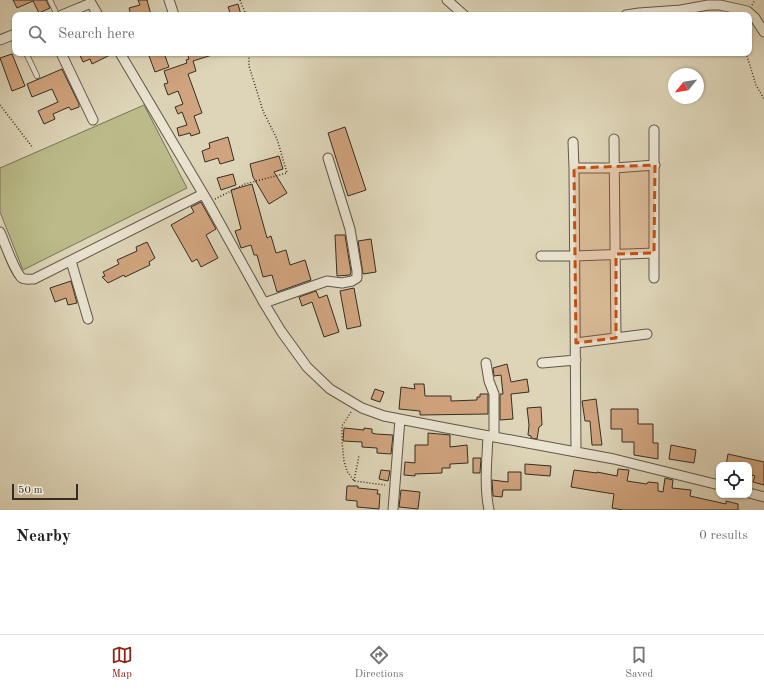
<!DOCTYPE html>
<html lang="en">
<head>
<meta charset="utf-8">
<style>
	body { margin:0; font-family:"Old Standard TT",serif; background:#f2f2f2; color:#202124 }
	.controls { position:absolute; right:12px; bottom:12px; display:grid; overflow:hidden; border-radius:8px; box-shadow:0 1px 3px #0004 }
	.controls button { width:36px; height:36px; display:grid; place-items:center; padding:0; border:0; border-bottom:1px solid #e0e0e0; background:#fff; color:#202124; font:20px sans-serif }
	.compass { position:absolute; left:668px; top:68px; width:36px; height:36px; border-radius:50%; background:#fff; box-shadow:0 1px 3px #0004; rotate:240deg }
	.scale { position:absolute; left:12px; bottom:10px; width:66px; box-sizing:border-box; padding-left:4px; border:2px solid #362d22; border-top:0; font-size:11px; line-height:14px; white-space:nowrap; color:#362d22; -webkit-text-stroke:3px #eae4d1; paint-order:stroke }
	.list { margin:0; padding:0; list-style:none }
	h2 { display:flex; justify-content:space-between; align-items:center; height:52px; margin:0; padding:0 16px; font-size:17px }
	h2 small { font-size:13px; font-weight:400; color:#757577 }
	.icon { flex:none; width:22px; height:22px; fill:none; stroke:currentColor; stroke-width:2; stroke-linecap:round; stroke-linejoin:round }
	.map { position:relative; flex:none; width:764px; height:510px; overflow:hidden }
	.search { position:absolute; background:#fff; box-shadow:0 1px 3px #0004; left:12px; right:12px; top:12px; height:44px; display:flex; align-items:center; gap:10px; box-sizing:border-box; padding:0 14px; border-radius:8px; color:#757577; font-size:15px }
	.sheet { height:124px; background:#fff }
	nav { display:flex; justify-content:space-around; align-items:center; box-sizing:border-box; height:56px; border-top:1px solid #e0e0e0; background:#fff; font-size:11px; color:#757577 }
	nav a { display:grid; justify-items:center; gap:2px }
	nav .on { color:#8f2418 }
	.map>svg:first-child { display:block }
	.green { fill:#babb89; stroke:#787456 }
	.building { fill:#d0a47e; stroke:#362d22 }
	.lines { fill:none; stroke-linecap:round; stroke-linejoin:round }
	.lane-casing { stroke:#605748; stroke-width:6 }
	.street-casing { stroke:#605748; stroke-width:11 }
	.path { stroke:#362d22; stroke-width:1.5; stroke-dasharray:1 2; stroke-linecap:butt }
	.lane { stroke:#eae4d1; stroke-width:4.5 }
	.street { stroke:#eae4d1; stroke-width:9 }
	.marked { fill:#c45010; fill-opacity:0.2; stroke:#c45010; stroke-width:3; stroke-dasharray:8 5; stroke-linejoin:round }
</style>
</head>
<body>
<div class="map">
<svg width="764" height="510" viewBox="0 0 764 510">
	<rect width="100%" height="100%" fill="#ded5b8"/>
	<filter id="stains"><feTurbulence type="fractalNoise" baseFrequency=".005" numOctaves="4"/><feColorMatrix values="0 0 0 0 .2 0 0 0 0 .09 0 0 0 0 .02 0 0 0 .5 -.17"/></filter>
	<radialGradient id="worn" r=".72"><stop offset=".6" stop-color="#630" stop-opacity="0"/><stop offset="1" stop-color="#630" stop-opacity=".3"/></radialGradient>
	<path class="green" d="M144,105L187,188L23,270L0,212V168Z"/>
	<path class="building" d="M13,0H46L50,8L39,13L33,1L17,8Z
		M138,0H147L151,15H131L129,8L140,5Z
		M238,4L241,15H231L228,7Z
		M79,53H114L92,64L90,59L83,62Z
		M148,53H164L169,67L155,72Z
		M187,53H212V55L193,61L196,71L188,74L202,113L194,116L200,133L191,136L190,133L179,136L177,128L187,125L182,112L178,114L175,107L183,104L178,91L168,95L164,84L168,83L164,71L187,63L186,60L189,59Z
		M12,54L25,86L12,91L0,58Z
		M62,69L79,104V107L71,110L69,107L53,114L55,119L44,124L38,111L58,102L52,89L32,97L27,84Z
		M345,127L366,190L348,196L328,133Z
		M228,137L234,160L220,164L218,158L205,162L202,151L210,148L209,143Z
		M279,156L283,169L274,172L287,193L269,204L253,177L250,164Z
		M233,174L236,185L221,190L217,178Z
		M252,184L267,238L271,236L276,253L286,250L290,265L305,260L311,280L277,292L272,275L263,277L257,255H254L251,245L241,248L235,231L241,229L231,190Z
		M201,202L216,229L206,235L218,258L201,267L197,259L192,262L171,225L194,212L191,207Z
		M335,235H345L351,272L350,275L337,276Z
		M371,239L376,272L363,274L358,241Z
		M147,242L155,258L149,262L150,265L125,277L124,275L108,283L102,277L105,276L103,272L119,264L117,260L137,251L136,247Z
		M71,281L77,303L68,305L66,298L55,302L50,288Z
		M354,288L361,326L347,329L340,291Z
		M316,291L319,298L327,295L339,332L324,337L312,302L302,306L299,297Z
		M507,364L511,382L527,379L529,392L511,394L513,419L500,420V394H503L501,375L494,376L493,368Z
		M414,384H424L425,396H451V401L477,400V397H480V394H488V414L420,415V411L399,409L401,387L415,389Z
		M375,389L384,392L380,402L371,399Z
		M596,399L602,445H592L590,421H585L582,401Z
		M541,407L542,425L539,427L537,439L531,438V436L528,435L529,425L527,408Z
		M611,409H638V424H653V443H658V459L634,455V442H622V429H611Z
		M344,428L364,430V428L372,429V433L376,434L393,435L391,454L377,453V448L362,447V442L343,441Z
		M428,433L450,435V447L467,445L468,463L450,464V468H442V473L415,474V476L404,475L405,462L415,463V445H428Z
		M671,445L696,450L694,463L669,459Z
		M728,454L764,462V485L753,482L755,476L749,474V465H726Z
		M473,458H481L480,473H473Z
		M525,464L551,466L550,476L525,474Z
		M618,469L629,470L627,481L647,484L648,482L658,483V491L663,492L665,478L673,480L672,488L691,490L690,496L726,504V501L738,504V510H623L612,508L614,494L571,487L574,470L597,473V472L617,476Z
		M381,470L390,471L388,481L379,479Z
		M508,472H521V490H503L502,497L493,496L492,480L508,482Z
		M347,486H358V488L378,490L377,494H380L379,509L357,507V501L346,500Z
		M401,490L420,492L418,509L399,507Z"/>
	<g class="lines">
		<defs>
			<path id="lane" d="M50,0L57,15
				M26,53L37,76"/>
			<path id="street" d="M169,0L174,15
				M447,0L464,15
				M62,15L91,3L98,15
				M626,15L639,13L681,10L708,5H720L747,11L755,18L764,32
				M0,40L15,34
				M61,53L93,120
				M120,53L208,202L264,303L281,331L307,367L330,389L362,408L384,416L446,428L614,459L719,485
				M614,139L616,338
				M573,142L574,168L576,452
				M574,168H615L655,165
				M0,232C4,241 15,273 22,278C25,280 30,279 34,279L203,194
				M541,256H575L654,253
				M71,261L88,319
				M654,278V130
				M264,303L327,281L342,283L352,281L357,278V271L350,229L328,158
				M576,343L647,334
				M486,363L489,381L494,394V437
				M542,363L576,360
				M488,436C487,460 484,486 489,510
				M749,493L764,497
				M393,510L400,419"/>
		</defs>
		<use href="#lane" class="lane-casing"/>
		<use href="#street" class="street-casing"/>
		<path class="path" d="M240,0L246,15
			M752,5L755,0
			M746,53L756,85L764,99
			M0,105L33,148
			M215,199L245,184L287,173L277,139L263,111L249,66V53
			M351,412L342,426V442L344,461L347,471L354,481L385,485
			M354,481L359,456"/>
		<use href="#lane" class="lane"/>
		<use href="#street" class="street"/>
	</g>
	<path class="marked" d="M655,165L654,253L616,254V338L576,343L574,168Z"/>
	<rect width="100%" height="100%" filter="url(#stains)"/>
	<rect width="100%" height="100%" fill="url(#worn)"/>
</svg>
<div class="controls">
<button><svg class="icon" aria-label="locate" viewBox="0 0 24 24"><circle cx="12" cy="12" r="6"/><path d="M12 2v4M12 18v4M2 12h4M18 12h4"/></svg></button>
</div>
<svg class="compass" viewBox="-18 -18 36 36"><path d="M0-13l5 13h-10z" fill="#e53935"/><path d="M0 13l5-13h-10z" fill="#757577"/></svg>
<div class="scale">50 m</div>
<div class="search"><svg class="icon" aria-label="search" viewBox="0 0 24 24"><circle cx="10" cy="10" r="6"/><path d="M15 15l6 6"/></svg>Search here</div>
</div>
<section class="sheet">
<h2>Nearby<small>0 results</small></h2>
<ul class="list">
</ul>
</section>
<nav>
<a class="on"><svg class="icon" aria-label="map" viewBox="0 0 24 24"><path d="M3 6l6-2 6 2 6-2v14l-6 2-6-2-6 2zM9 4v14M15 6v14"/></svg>Map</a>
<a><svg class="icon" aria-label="directions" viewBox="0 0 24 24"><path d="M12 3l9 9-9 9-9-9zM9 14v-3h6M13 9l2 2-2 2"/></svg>Directions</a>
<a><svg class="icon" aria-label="saved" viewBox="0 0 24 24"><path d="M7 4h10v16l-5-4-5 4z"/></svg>Saved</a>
</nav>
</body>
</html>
